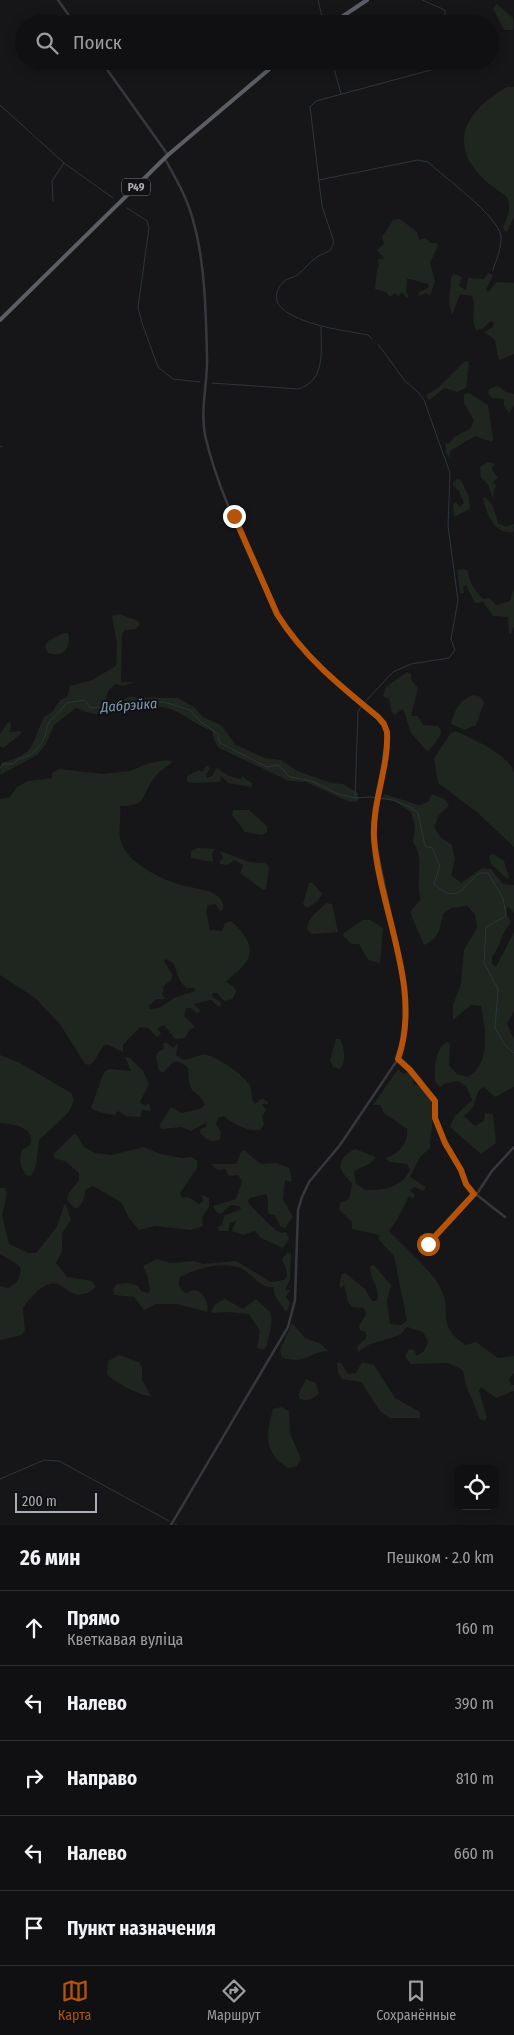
<!DOCTYPE html>
<html lang="ru">
<head>
<meta charset="utf-8">
<style>
	body { margin:0; font-family:"Fira Sans Condensed",sans-serif; background:#1e1e20; color:#f1f3f6 }
	.controls { position:absolute; right:15px; bottom:15px; display:grid; overflow:hidden; border-radius:10px; box-shadow:0 2px 12px #0003 }
	.controls button { width:45px; height:45px; display:grid; place-items:center; padding:0; border:0; border-bottom:1px solid #303032; background:#101012; color:#f1f3f6; font:25px sans-serif }
	.scale { position:absolute; left:15px; bottom:12px; width:82px; box-sizing:border-box; padding-left:5px; border:2px solid #a8adb8; border-top:0; font-size:14px; line-height:18px; white-space:nowrap; color:#a8adb8; -webkit-text-stroke:4px #111113; paint-order:stroke }
	.stop { position:absolute; width:15px; height:15px; margin:-11px; border:4px solid #b45309; border-radius:50%; background:#fff }
	.stop.end { background:#b45309; border-color:#fff; box-shadow:0 1px 5px #0008 }
	.list { margin:0; padding:0; list-style:none }
	h2 { display:flex; justify-content:space-between; align-items:center; height:65px; margin:0; padding:0 20px; font-size:21px }
	h2 small { font-size:16px; font-weight:400; color:#9c9d9f }
	.list li { display:grid; grid-template-columns:32px 1fr auto; gap:15px; align-items:center; box-sizing:border-box; height:75px; padding:0 20px; border-top:1px solid #303032 }
	.list b { display:block; font-size:19px; white-space:nowrap }
	.list p { margin:0; font-size:16px; white-space:nowrap; color:#9c9d9f }
	.list em { font-size:16px; font-style:normal; color:#9c9d9f }
	.icon { flex:none; width:28px; height:28px; fill:none; stroke:currentColor; stroke-width:2; stroke-linecap:round; stroke-linejoin:round }
	.map { position:relative; flex:none; width:514px; height:1525px; overflow:hidden }
	.search { position:absolute; background:#101012; box-shadow:0 2px 12px #0003; left:15px; right:15px; top:15px; height:55px; display:flex; align-items:center; gap:12px; box-sizing:border-box; padding:0 18px; border-radius:28px; color:#9c9d9f; font-size:19px }
	.sheet { height:440px; background:#101012 }
	nav { display:flex; justify-content:space-around; align-items:center; box-sizing:border-box; height:70px; border-top:1px solid #303032; background:#101012; font-size:14px; color:#9c9d9f }
	nav a { display:grid; justify-items:center; gap:2px }
	nav .on { color:#b45309 }
	.map>svg:first-child { display:block }
	.green { fill:#1e261f; fill-rule:evenodd }
	.lines { fill:none; stroke-linecap:round; stroke-linejoin:round }
	.stream { stroke:#2c353c; stroke-width:1 }
	.minor { stroke:#37383d; stroke-width:2.5 }
	.tertiary { stroke:#37383d; stroke-width:2.5 }
	.trunk { stroke:#5b5e65; stroke-width:4 }
	.route { stroke:#b45309; stroke-width:6 }
	.labels { text-anchor:middle; stroke-width:4; stroke-linejoin:round; paint-order:stroke }
	.shield { fill:#111113; stroke:#7b7e86; stroke-width:1 }
	.shield-label { font-size:11px; font-weight:bold; fill:#a8adb8 }
	.water-label { font-size:14px; font-style:italic; fill:#7f9bb3; stroke:#111113 }
</style>
</head>
<body>
<div class="map">
<svg width="514" height="1525" viewBox="0 0 514 1525">
	<rect width="100%" height="100%" fill="#161618"/>
	<path class="green" d="M497,4L513,18V30H504L493,8Z
		M507,87H514V217L507,232L504,231L503,227C507,218 512,207 507,197C496,189 485,182 477,172C447,135 474,106 507,87Z
		M400,219L417,232L419,240L426,238L430,243H437L438,246L430,263L435,281L430,296L426,293L419,296L418,293L429,287L428,284L410,279H407L406,292L409,296L407,298L402,292L398,296L395,293L390,297L386,292L375,289L377,269L379,265L377,260L384,258L377,250L384,244L382,237L393,220Z
		M488,273L493,275L486,290L488,292L497,282L514,283V354L500,360L498,358L495,340L484,332L493,327L494,323L491,321L482,329L476,330C470,318 477,305 472,296L460,294L452,315L449,303L451,277L454,274L462,277L459,286L466,290L468,278L484,279Z
		M465,361L469,362L466,388L457,392L444,388L430,400L427,398L426,395L438,388Z
		M498,386L506,392L514,394V405L509,413L504,406V399L492,398L488,393L489,389Z
		M469,393L488,405L493,439L492,442L475,436L450,451V458L446,453L445,443L448,444L456,436L470,429L474,421L464,403V394Z
		M487,462L496,464L491,468L498,478L492,483L497,485L494,489L493,499L488,484L481,478L480,467Z
		M457,479L461,480L469,497L470,509L454,517L453,504L456,502L460,507L464,503L459,491L452,484Z
		M486,497L493,506L498,523L506,527L514,524L513,532C495,535 486,514 483,498Z
		M464,569L468,571C469,583 475,591 483,599L489,598L496,605L510,601L514,588V626L511,634L509,633L508,617L493,616L483,602L475,603L466,585L463,586L464,593H460L457,570Z
		M119,614L136,620L140,624L136,629L125,630L122,634L121,682H134L123,686L115,684L108,691L105,702L121,701L128,697L178,698L194,707L203,717L221,725L236,745L265,758L281,760L297,771L332,783L343,784L358,793V801L350,802L306,782L289,781L219,748L215,742L212,731C192,724 181,709 160,707C136,704 116,715 95,714C89,713 82,710 76,708L54,725L46,744L37,755L0,775L1,763C37,753 30,746 44,717L53,711L60,700L67,697L70,686L92,680L116,666L117,644L112,616Z
		M64,633H68C72,648 63,658 48,653L45,646L48,641Z
		M407,672L411,674V680L418,688L411,716H418L423,725L438,726L441,730L440,736L428,752L411,733L404,711L402,709L395,715L392,713L389,699L383,696L386,687Z
		M473,695L481,697L484,703L476,725L465,730L451,724C454,710 460,700 473,695Z
		M8,722L11,723L10,732L20,731L22,733L3,748L0,746V734Z
		M456,731C472,739 509,754 514,773C514,788 514,829 514,847L478,813L438,783L434,758L451,733Z
		M167,760L173,762C166,767 159,771 154,778C141,796 148,806 120,806C122,823 115,834 125,850C136,867 162,879 181,885C194,889 226,889 223,910L220,911L215,904L208,905L206,911L210,930L222,931L225,923L231,921C242,931 257,946 246,962C241,970 232,975 226,982L233,986L236,991L233,999L224,1001L217,993H213L212,996L221,1003V1006L219,1007L211,1000L193,1004L200,1010V1012L197,1013L191,1008H186L184,1016L195,1027L189,1030L185,1038L175,1039L164,1025L157,1029L161,1033L157,1037L148,1028L140,1027L123,1045V1052L106,1044C98,1050 98,1060 89,1065L85,1064L60,1024L35,998L0,975V799L10,797L17,787L28,781L52,778V773L59,769L103,774L130,771L149,763ZM166,959L174,964L180,981L186,988H195V991L174,998L159,1008L150,1009L149,1006L156,999H166L162,995L164,986L172,979V974L164,961Z
		M206,765L210,768L206,775L207,778L212,776L217,768L229,776L241,779L242,776L253,784L251,787L228,783L221,776L220,782L191,783L187,781V776L199,770L203,772Z
		M384,794L419,805L428,802L432,794L444,799L449,805L439,815L434,827L441,838L452,845L455,859L451,875L461,883L482,868L491,869L503,884L514,885V913L509,907L507,908L506,914L511,922C503,929 500,947 492,957V964L496,967L514,932V1011L507,1024L514,1039V1087L495,1097L484,1087L479,1090L473,1107L464,1116L475,1126L484,1121L485,1113L493,1114L496,1143L481,1154L450,1127L455,1116L472,1100L466,1086L458,1081L446,1083L440,1087L435,1082C435,1069 434,1048 448,1042L450,1045L449,1065L457,1074L467,1077C492,1064 485,1029 481,1006L471,1005L453,1020V1005L461,984L464,950L477,928L475,914L467,906L451,908L443,914C440,928 439,939 424,945L410,912L421,899C414,876 426,863 413,842L415,826L411,812L394,801L382,799Z
		M233,810H249L267,826V832L262,835L245,832L232,815Z
		M198,848L215,849L212,854L213,862L191,858V851Z
		M220,851L249,862L265,863L269,867L266,889L263,890L240,873L243,865L234,860L227,865L220,864V861L223,858Z
		M493,854L504,861L509,877L507,879L491,864L489,856Z
		M309,883H313L322,894L318,901L307,908L303,904Z
		M326,903L332,904L333,908L338,932L312,934L307,929C308,916 318,912 326,903Z
		M362,920H370L383,928L380,963L368,960L359,944H352L343,936L344,933Z
		M336,1039H340C344,1047 347,1062 340,1069L333,1067L330,1060Z
		M166,1042L173,1048L178,1043L176,1055L184,1060C191,1059 199,1054 206,1055C216,1056 247,1077 250,1086C253,1093 250,1098 255,1104L262,1098L268,1102V1104H262L266,1110L262,1117L264,1125L260,1130C249,1132 232,1124 224,1116L218,1118L216,1124L221,1133L220,1139C211,1144 207,1139 200,1133V1130L207,1126L205,1123L191,1131L181,1127L162,1129L159,1126L171,1107L182,1113L200,1109L205,1105C198,1087 188,1100 188,1068C183,1063 180,1061 173,1062L164,1072L159,1071L156,1056L158,1052L164,1049L163,1044Z
		M0,1055L20,1063L66,1090L72,1094L74,1101L68,1113L39,1140L36,1166L31,1176L26,1175C20,1167 19,1159 22,1150L30,1145C36,1127 13,1124 0,1123Z
		M125,1057L130,1058L143,1071L149,1084L140,1102L145,1106L149,1103L151,1111L142,1110L140,1117L126,1116L118,1111L115,1115C108,1114 96,1112 91,1108L104,1072L109,1069L131,1071Z
		M398,1069L403,1074L408,1072L413,1076V1084C443,1092 430,1125 430,1148L420,1157L410,1177L426,1187L423,1191L415,1187L410,1190L415,1195L413,1199L409,1196L398,1218L389,1231C404,1247 428,1267 439,1285C455,1312 433,1323 466,1345L476,1342L498,1358L514,1356V1373L509,1379L511,1385H514V1391L496,1398L481,1387L479,1391L487,1417L485,1421L480,1419L466,1385L463,1370L448,1363L411,1364L405,1357L409,1349L414,1350L417,1356L424,1351L428,1342L423,1332L407,1327L400,1335L368,1345L358,1352L357,1347L366,1338V1332L360,1330L359,1326L366,1314L364,1308L352,1307L348,1302L344,1285L341,1288L339,1286L342,1274L345,1273L365,1289L372,1301H377C381,1288 369,1278 370,1266L374,1265L391,1285L387,1301L390,1324L401,1325L407,1321L394,1256L378,1239L380,1235L352,1229V1222L339,1209L340,1203L349,1199L352,1184C349,1179 343,1175 342,1171C337,1161 347,1153 355,1149L376,1157L371,1163L354,1171L356,1184L366,1190C385,1190 401,1188 410,1170L407,1164L390,1162L385,1158C399,1154 408,1144 407,1129L384,1113L380,1105H373Z
		M74,1134L77,1135L84,1147L95,1153L111,1155L144,1147L160,1154L182,1158L192,1157L197,1161V1168L180,1193L182,1197L190,1198L199,1204L203,1201L202,1195L209,1198V1207L202,1217L203,1226L191,1230L155,1226L139,1230L129,1218L121,1202L93,1186L85,1190C85,1198 83,1204 76,1209L67,1200L68,1194L79,1180V1173L65,1161L55,1159L53,1155Z
		M244,1150L258,1162L263,1164L277,1163L289,1168L292,1180L291,1182L285,1180L283,1199L293,1217L285,1228L280,1226L275,1215L269,1214C266,1208 270,1201 266,1194L250,1198L248,1200L249,1204L275,1230L282,1233L286,1232L289,1239L283,1248L261,1238L255,1231L243,1235L232,1231L236,1221L230,1223L228,1231H219L218,1227L222,1225L224,1216L241,1209L239,1206L231,1205L222,1213L218,1214L213,1206L236,1199L242,1181L238,1175L230,1176L227,1174L226,1169L218,1170L211,1164H236L241,1152Z
		M0,1188H5L7,1194L2,1215L9,1244L28,1253H36L57,1227L64,1205H66L71,1220L62,1233V1251L56,1263L67,1277L92,1281L96,1287L88,1293L78,1295C70,1293 64,1287 57,1284C44,1280 29,1299 23,1308L25,1331L21,1335L0,1340V1286L8,1288C17,1283 20,1279 21,1269L17,1264L0,1254Z
		M288,1252L291,1255L290,1279L285,1290H290L286,1297L290,1303L287,1311H285L274,1294V1287C261,1289 251,1273 241,1268C221,1261 197,1269 180,1277C177,1284 179,1289 186,1293C189,1292 194,1289 198,1291C204,1294 210,1305 207,1312L177,1304H156L144,1310L134,1297L114,1295L113,1289L117,1284L128,1283L138,1286L141,1291L148,1293L150,1291L148,1277L143,1266L157,1259L171,1263L194,1261L203,1264L236,1261L271,1282L284,1280L287,1277L286,1268L282,1259Z
		M225,1299L243,1309L256,1299L270,1312C274,1323 268,1335 267,1346L263,1350L257,1348L260,1331L249,1314L226,1312L213,1313L211,1311L215,1304Z
		M292,1323L305,1338L321,1344L328,1351C305,1353 309,1364 282,1358L280,1350Z
		M119,1355L139,1362L142,1367V1380L151,1396C142,1397 112,1381 107,1374L108,1361Z
		M362,1362L374,1365L395,1398L420,1412V1418H390L380,1411L361,1382L342,1379L338,1373L337,1363H341L348,1374L356,1373Z
		M306,1379L316,1383L319,1393C315,1399 307,1401 300,1399L298,1395Z
		M281,1407L289,1411L290,1433L301,1459L297,1466L288,1468C263,1452 266,1435 273,1409Z"/>
	<g class="lines">
		<path class="stream" d="M318,0L323,21
			M422,0L445,10V24
			M332,61L341,94
			M0,105L64,163L113,198
			M319,180L418,160L428,162C445,178 497,215 501,236C502,247 496,260 493,270
			M53,201L52,181L64,163
			M127,208L147,221L149,228L138,307L142,323L158,367L173,379L200,382
			M372,339L368,335C349,331 250,320 283,282C287,278 293,278 297,275C305,270 309,262 317,257C321,254 328,253 331,249C332,247 333,244 334,242L322,206L310,107L316,101L442,67L444,61
			M212,383L298,389C326,381 321,350 321,327
			M0,446L2,447
			M365,702L393,672L411,664L449,658L455,650L451,639L458,600L448,526L450,473L424,400L418,392L405,381L378,344
			M0,768L3,764H13L20,758C31,758 41,746 45,736C47,730 46,726 50,721C56,714 61,712 66,703L85,700L90,708L164,702L190,710L200,721L218,734L220,743L267,767L278,765L290,777L312,781L336,793L355,798L370,797L393,800L410,807L418,813L425,846L432,848L440,866L434,884C459,906 461,886 480,873H488L503,898L506,916L486,927L484,963L498,989L495,1028L505,1045L514,1053
			M355,798L358,712L361,707
			M0,1479L44,1460L59,1461L169,1521
			M175,1524L177,1525"/>
		<path class="minor" d="M398,1059L410,1070L435,1101V1118L468,1188L505,1217
			M476,1195L492,1171L514,1147
			M428,1243L474,1194"/>
		<path class="tertiary" d="M58,0L75,24
			M101,61L168,155
			M165,159C176,179 189,201 194,224C205,263 206,315 207,356C208,382 200,409 205,435C218,494 252,558 277,614C303,656 340,686 378,717L384,724L387,732L374,836L404,978V1041L398,1059L340,1145L309,1182L302,1197L298,1210L295,1300L288,1327L171,1525"/>
		<path class="trunk" d="M331,24L367,0
			M0,320L168,155L279,61"/>
	</g>
	<g class="lines">
		<path class="route" d="M234,516L277,614C303,656 340,686 378,717L384,724L387,732C389,767 372,802 374,838C379,910 423,988 398,1059L410,1070L435,1101V1118L445,1143L461,1170L466,1184L474,1194L428,1244"/>
	</g>
	<g class="labels">
		<rect class="shield" x="122" y="178.5" width="28" height="17" rx="4"/>
		<g class="shield-label">
			<text x="136" y="191">Р49</text>
		</g>
		<g class="water-label">
			<text transform="translate(129 705) rotate(-4)" y="5">Дабрэйка</text>
		</g>
	</g>
</svg>
<div class="controls">
<button><svg class="icon" aria-label="locate" viewBox="0 0 24 24"><circle cx="12" cy="12" r="6"/><path d="M12 2v4M12 18v4M2 12h4M18 12h4"/></svg></button>
</div>
<div class="scale">200 m</div>
<div class="stop" style="left:428px;top:1244px"></div>
<div class="stop end" style="left:234px;top:516px"></div>
<div class="search"><svg class="icon" aria-label="search" viewBox="0 0 24 24"><circle cx="10" cy="10" r="6"/><path d="M15 15l6 6"/></svg>Поиск</div>
</div>
<section class="sheet">
<h2>26 мин<small>Пешком · 2.0 km</small></h2>
<ul class="list">
<li><svg class="icon" aria-label="ahead" viewBox="0 0 24 24"><path d="M12 20V5M6 11l6-6 6 6"/></svg><div><b>Прямо</b><p>Кветкавая вуліца</p></div><em>160 m</em></li>
<li><svg class="icon" aria-label="left" viewBox="0 0 24 24"><path d="M17 20v-9H6M10 6l-5 5 5 5"/></svg><div><b>Налево</b></div><em>390 m</em></li>
<li><svg class="icon" aria-label="right" viewBox="0 0 24 24"><path d="M7 20v-9h11M14 6l5 5-5 5"/></svg><div><b>Направо</b></div><em>810 m</em></li>
<li><svg class="icon" aria-label="left" viewBox="0 0 24 24"><path d="M17 20v-9H6M10 6l-5 5 5 5"/></svg><div><b>Налево</b></div><em>660 m</em></li>
<li><svg class="icon" aria-label="arrive" viewBox="0 0 24 24"><path d="M6 21V4h12l-3 4 3 4H6"/></svg><div><b>Пункт назначения</b></div></li>
</ul>
</section>
<nav>
<a class="on"><svg class="icon" aria-label="map" viewBox="0 0 24 24"><path d="M3 6l6-2 6 2 6-2v14l-6 2-6-2-6 2zM9 4v14M15 6v14"/></svg>Карта</a>
<a><svg class="icon" aria-label="directions" viewBox="0 0 24 24"><path d="M12 3l9 9-9 9-9-9zM9 14v-3h6M13 9l2 2-2 2"/></svg>Маршрут</a>
<a><svg class="icon" aria-label="saved" viewBox="0 0 24 24"><path d="M7 4h10v16l-5-4-5 4z"/></svg>Сохранённые</a>
</nav>
</body>
</html>
